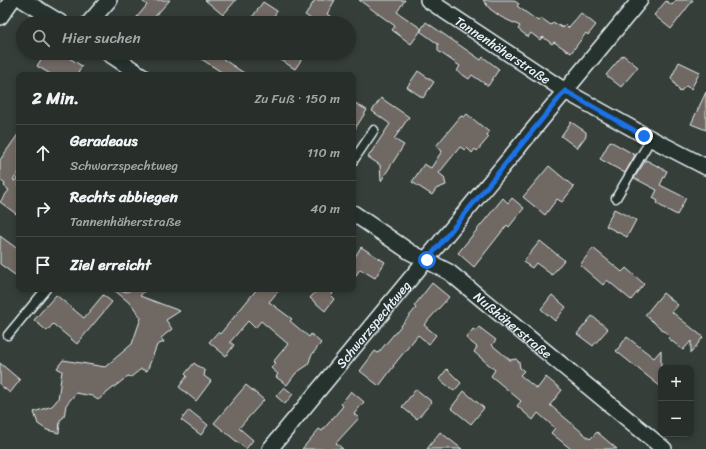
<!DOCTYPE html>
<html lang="de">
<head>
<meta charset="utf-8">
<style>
	body { margin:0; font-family:Sriracha,sans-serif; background:#303632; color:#f1f3f6 }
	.controls { position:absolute; right:12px; bottom:12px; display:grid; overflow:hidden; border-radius:8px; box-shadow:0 2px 6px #0003 }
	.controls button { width:36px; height:36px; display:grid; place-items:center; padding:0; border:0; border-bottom:1px solid #444a47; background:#282e2a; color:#f1f3f6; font:20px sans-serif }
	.stop { position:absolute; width:12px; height:12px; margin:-9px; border:3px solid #1a73e8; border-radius:50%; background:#fff }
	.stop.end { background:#1a73e8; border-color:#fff; box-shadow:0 1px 4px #0008 }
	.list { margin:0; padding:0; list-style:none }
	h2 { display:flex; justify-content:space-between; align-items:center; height:52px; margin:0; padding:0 16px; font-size:17px }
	h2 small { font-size:13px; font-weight:400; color:#a5a8a8 }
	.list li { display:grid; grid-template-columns:26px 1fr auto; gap:12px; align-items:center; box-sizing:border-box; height:56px; padding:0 16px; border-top:1px solid #444a47 }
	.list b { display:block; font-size:15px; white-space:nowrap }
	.list p { margin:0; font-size:13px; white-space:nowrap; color:#a5a8a8 }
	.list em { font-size:13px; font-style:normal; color:#a5a8a8 }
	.icon { flex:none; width:22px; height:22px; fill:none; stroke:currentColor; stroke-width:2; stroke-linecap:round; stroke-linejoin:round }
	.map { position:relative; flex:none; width:706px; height:449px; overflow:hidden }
	.search { position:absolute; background:#282e2a; box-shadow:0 2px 6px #0003; left:16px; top:16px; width:340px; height:44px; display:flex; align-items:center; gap:10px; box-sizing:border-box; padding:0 14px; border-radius:22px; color:#a5a8a8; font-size:15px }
	.panel { position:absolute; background:#282e2a; box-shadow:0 2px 6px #0003; left:16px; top:72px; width:340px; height:220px; border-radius:8px }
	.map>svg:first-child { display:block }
	.building { fill:#706863; stroke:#e8f1f8 }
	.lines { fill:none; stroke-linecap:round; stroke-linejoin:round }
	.lane-casing { stroke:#e8f1f8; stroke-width:11 }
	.street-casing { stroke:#e8f1f8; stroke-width:18 }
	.lane { stroke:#26332d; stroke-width:8 }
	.street { stroke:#26332d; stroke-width:15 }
	.route { stroke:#1a73e8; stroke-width:5 }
	.labels { text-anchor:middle; stroke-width:3.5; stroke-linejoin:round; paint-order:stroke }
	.street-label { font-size:13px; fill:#e8f1f8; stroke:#26332d }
</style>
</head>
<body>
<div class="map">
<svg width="706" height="449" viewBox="0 0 706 449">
	<rect width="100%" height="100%" fill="#353e38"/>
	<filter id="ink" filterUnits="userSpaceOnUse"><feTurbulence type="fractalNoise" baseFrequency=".025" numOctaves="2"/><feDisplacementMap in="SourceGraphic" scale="8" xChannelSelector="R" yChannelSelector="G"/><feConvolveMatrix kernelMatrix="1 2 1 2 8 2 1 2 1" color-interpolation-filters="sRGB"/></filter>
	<g filter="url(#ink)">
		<path class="building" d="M141,0H170L149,23H132L147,5Z
			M205,0H236L223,15Z
			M315,0H335L327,14L340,23H317L305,15Z
			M359,0H405L397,12L422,29L411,44L392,30L395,26Z
			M483,0H513L519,4L517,6L538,21L541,18L551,25L553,22L563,28L565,25L568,28L581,13L596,25L588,35L586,33L571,53L554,42L552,44L543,37L540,40L531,33L528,37L518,29L520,26L501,17L490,9Z
			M676,0H693L671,29L654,15L666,1L672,5Z
			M263,2L277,11L270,23H248Z
			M426,22L481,60L483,57L499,69L488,86L472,75L469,79L457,71L460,66L438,51V44L420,31Z
			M45,53H61L82,66L77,75H52L37,66Z
			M192,53H214L247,75H226Z
			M270,53H306L295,69Z
			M623,55L638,67L621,87L606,75Z
			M679,62L700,72L691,89L686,86L680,92L671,78Z
			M418,71L434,82L423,98L407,87Z
			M706,92V130L691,124Z
			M381,98L409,117L394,139L404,145L381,181L380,165L368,157L390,124L372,111Z
			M353,102L367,110L353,132Z
			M467,114L489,132L487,135L489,137L477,151L475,149L472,153L467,148L465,150L460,147L439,173L444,177L446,185L436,189L432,195L412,182L424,164L431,168L442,151L436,146L461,116L464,117Z
			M571,122L586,132V136L577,148L561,136Z
			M19,133V172L13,180L15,181L19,175V216L0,202L9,190L4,186L5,184L0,180V160Z
			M610,141L635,155L625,173L600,159Z
			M646,160L667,171L660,185L686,198L677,215L662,207L657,203L658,201L653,198L657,190L634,178Z
			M549,166L574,187L562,202L557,199L545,215L523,197Z
			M503,198L508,203L512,198L524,208L509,227L507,225L474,267L458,253Z
			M614,209L636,220L627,237L606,226Z
			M0,236L19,250V278L0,264Z
			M540,241L564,260L552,275L536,263L532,268L523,262Z
			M361,247L385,262L375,278L360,269L353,280V260Z
			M593,248L622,272L626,268L644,284L631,300L607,280L603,285L580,265Z
			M432,283L449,297L424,325L436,335L429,344L418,335L393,366H394L379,386L360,371L375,351L378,353L416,308L414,306Z
			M113,289L128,292L131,289H146L140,296L180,311L166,320L172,329L161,338L164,342L157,345L147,371L141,369L131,377L128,376L98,400L92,396L76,393L66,405L64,417L60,420L59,433L47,430L38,424L34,412L52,406L58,399L62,371L57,368L63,360L105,367L132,344L141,318L132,305Z
			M257,289H280L269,302L292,319L290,321L309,337L311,334L321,343L311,356L308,365L296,373L287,385L276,377L278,374L271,368L275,363L273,362L288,344L261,321L255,328L248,321L230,342L234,345L226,356L209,342L218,332L220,334Z
			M318,289H327L333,294L331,296L334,299L325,311L310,298Z
			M663,293L678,305L672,312L703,337L691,353V341L683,350L668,338L670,336L645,315Z
			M56,295L84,318L103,295L112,302L77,344L53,324L47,331L34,320Z
			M552,295L566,307L555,321L541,309Z
			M592,316L608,329L593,346L577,334Z
			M479,327L496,340L492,345L510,360L516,359L519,362L520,368L524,371L520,375L537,389L546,377L562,390L550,405L590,439L597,432L617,449H571L551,433L555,428L538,413L533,420L517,406L521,401L491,376L495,370L474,352L477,347L466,338L473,329L476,331Z
			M627,337L654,358L661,350V387L616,351Z
			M0,363L20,380L10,393L0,385Z
			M194,363L205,371L204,376L211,381L196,401L179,387L187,376L185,374Z
			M447,369L461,383L454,391L439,379Z
			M246,385L264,400L239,428L253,440L246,449L214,423Z
			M284,387L293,394L285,404L276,396Z
			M416,389L432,402L417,419L402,407Z
			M351,391L364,402L354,414L359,418L336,443L343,449H302L319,429L322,431L343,406L341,404Z
			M464,391L484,408L471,424L451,408Z
			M189,410L208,425L201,435L181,420Z
			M440,432L462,449H427Z"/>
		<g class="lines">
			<defs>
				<path id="lane" d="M353,161L374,130
					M616,198L651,139
					M8,335L46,289"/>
				<g id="street">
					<path d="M23,0L61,23"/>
					<path id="s1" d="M428,0L565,91L644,135L706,167"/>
					<path d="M0,17L12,0"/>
					<path d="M89,23L109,0"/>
					<path d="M108,53L141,75"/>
					<path id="s2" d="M353,213L410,252L449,272L664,449"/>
					<path id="s3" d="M270,449L640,0"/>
				</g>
			</defs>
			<use href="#lane" class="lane-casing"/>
			<use href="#street" class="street-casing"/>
			<use href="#lane" class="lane"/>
			<use href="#street" class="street"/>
		</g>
	</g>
	<g class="lines" filter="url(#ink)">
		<path class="route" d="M427,260L565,91L644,136"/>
	</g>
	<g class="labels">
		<g class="street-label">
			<text dy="5" stroke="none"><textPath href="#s1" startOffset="90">Tannenhäherstraße</textPath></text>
			<text dy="5" stroke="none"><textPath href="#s3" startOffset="162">Schwarzspechtweg</textPath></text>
			<text dy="5" stroke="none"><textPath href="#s2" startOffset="196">Nußhäherstraße</textPath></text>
		</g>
	</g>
</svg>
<div class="controls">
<button>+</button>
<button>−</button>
</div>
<div class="stop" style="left:427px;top:260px"></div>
<div class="stop end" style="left:644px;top:136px"></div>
<div class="search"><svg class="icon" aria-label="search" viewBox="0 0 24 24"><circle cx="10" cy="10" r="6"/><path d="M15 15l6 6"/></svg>Hier suchen</div>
<section class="panel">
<h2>2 Min.<small>Zu Fuß · 150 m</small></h2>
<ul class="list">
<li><svg class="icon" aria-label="ahead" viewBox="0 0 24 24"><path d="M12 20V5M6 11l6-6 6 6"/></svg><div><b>Geradeaus</b><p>Schwarzspechtweg</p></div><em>110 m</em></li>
<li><svg class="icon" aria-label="right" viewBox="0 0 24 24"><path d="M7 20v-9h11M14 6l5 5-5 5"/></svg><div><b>Rechts abbiegen</b><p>Tannenhäherstraße</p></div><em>40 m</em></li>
<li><svg class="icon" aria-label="arrive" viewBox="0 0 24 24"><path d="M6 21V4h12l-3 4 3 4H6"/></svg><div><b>Ziel erreicht</b></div></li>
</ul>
</section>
</div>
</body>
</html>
